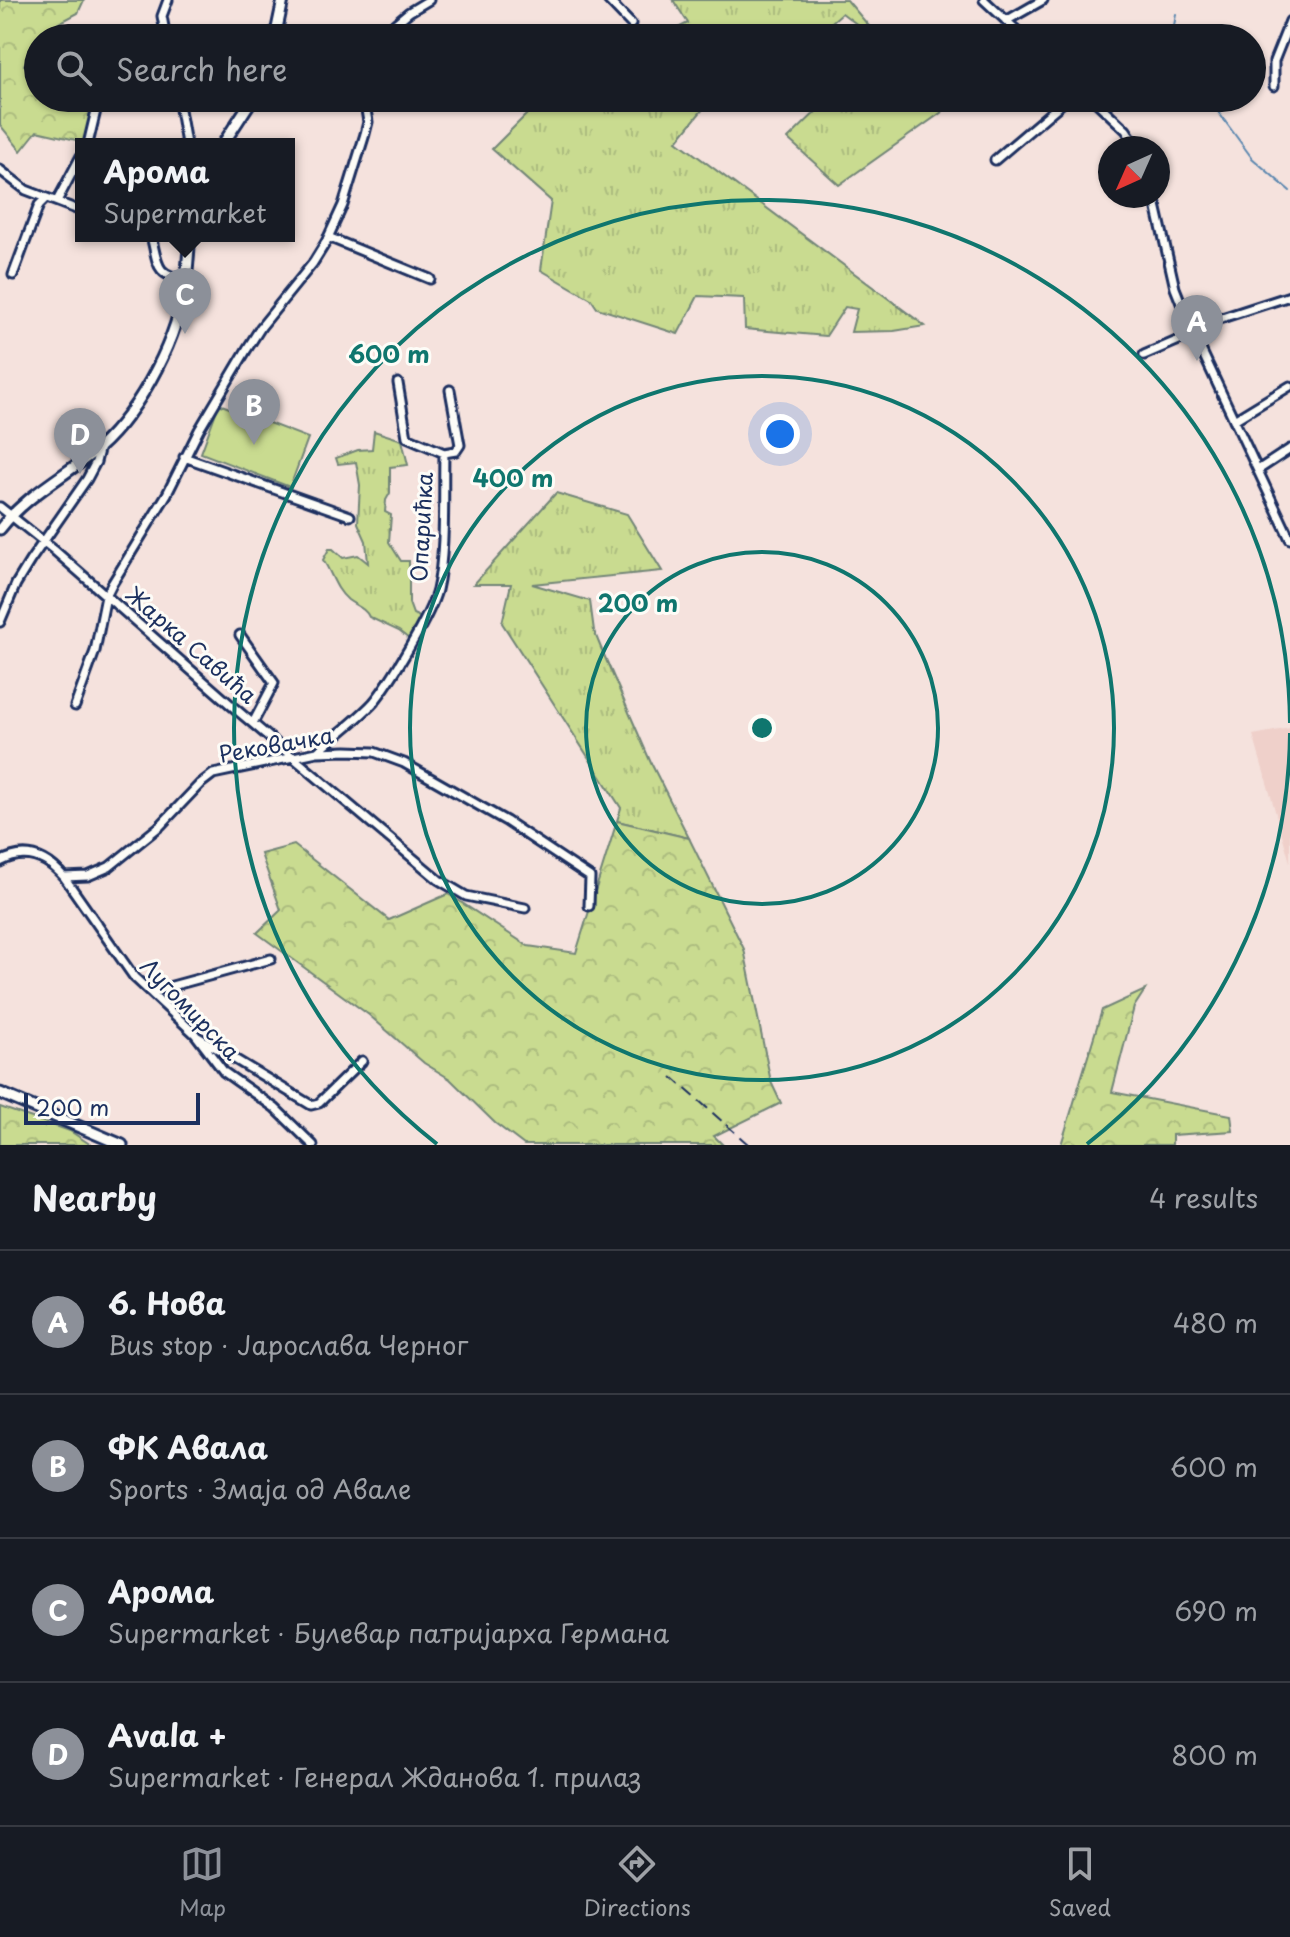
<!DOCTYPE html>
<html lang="en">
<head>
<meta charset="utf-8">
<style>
	body { margin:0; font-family:"Playpen Sans",sans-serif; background:#242831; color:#f1f3f6 }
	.compass { position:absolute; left:1098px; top:136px; width:72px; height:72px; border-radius:50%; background:#171b24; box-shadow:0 2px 6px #0004; rotate:225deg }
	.scale { position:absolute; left:24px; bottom:20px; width:176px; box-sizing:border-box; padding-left:8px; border:4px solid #1b2f5e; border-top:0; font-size:22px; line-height:28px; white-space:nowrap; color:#1b2f5e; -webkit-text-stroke:6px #fdfcf7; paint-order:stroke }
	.you { position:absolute; left:780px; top:434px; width:28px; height:28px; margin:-20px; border:6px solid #fff; border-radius:50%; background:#1a73e8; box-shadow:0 0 0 12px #1a73e833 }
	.badge { display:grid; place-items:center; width:52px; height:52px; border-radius:50%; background:#8c9099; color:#fff; font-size:26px; font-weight:700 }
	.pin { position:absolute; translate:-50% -66px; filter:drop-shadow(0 2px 4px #0008) }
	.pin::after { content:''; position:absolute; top:42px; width:28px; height:24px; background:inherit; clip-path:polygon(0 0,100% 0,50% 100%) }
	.popup { position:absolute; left:75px; top:138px; width:220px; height:104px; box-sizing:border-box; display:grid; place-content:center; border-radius:0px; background:#171b24; filter:drop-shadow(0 2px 6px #0005); font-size:26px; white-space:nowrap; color:#9ea1a6 }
	.popup b { font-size:30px; color:#f1f3f6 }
	.popup::after { content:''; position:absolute; left:50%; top:100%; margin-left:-16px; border:16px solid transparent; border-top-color:#171b24 }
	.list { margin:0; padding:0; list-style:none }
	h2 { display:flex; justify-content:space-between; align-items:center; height:104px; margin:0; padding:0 32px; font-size:34px }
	h2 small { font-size:26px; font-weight:400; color:#9ea1a6 }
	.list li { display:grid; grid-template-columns:52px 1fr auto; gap:24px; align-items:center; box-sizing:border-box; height:144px; padding:0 32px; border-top:2px solid #363941 }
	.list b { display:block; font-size:30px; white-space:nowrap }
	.list p { margin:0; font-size:26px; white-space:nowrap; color:#9ea1a6 }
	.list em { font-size:26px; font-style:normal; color:#9ea1a6 }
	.icon { flex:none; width:44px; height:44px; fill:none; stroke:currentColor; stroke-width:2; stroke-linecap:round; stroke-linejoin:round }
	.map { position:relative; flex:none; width:1290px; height:1145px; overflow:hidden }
	.search { position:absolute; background:#171b24; box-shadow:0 2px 6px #0004; left:24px; right:24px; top:24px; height:88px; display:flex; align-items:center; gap:20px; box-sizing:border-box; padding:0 28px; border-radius:44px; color:#9ea1a6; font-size:30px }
	.sheet { height:680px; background:#171b24 }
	nav { display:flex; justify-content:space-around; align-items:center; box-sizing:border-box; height:112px; border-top:2px solid #363941; background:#171b24; font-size:22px; color:#9ea1a6 }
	nav a { display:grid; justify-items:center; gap:4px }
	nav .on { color:#8c9099 }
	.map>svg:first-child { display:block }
	.built { fill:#efd0ca }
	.grass { fill:url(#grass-tufts); stroke:#728577; stroke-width:2 }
	.forest { fill:url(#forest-crowns); stroke:#728577; stroke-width:2 }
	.garden { fill:#c9db90; stroke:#728577; stroke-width:2 }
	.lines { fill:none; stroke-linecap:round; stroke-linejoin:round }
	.stream { stroke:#5b87af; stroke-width:2 }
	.minor-casing { stroke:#1b2f5e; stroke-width:13 }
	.major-casing { stroke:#1b2f5e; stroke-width:15 }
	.minor { stroke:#fdfcf7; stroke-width:7 }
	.major { stroke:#fdfcf7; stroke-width:9 }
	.rail { stroke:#1b2f5e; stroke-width:2; stroke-dasharray:12 6; stroke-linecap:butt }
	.ring { fill:none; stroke:#0f766e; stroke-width:4 }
	.labels { text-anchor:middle; stroke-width:6; stroke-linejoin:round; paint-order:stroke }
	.street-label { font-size:22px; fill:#1b2f5e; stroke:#fdfcf7 }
	.centre { fill:#0f766e; stroke:#fdfcf7; stroke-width:4 }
	.ring-label { font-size:24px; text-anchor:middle; font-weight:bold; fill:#0f766e; stroke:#fdfcf7; stroke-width:6; stroke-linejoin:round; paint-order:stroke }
</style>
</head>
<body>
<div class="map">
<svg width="1290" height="1145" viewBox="0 0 1290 1145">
	<defs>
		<pattern id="grass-tufts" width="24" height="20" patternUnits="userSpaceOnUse" patternTransform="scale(2)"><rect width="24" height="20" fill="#c9db90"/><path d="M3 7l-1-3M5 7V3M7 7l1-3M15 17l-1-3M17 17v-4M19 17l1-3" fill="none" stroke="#acbc7f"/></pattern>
		<pattern id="forest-crowns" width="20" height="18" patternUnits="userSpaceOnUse" patternTransform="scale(2)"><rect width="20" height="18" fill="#c9db90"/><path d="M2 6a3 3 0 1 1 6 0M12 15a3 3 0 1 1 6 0" fill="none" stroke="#acbc7f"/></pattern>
	</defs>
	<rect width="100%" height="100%" fill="#f5e2dd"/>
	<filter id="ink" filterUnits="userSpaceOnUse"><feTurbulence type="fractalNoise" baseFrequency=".0125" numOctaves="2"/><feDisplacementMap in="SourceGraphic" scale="16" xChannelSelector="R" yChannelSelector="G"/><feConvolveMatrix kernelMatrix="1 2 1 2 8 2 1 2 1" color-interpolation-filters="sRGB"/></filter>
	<g filter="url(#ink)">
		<path class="built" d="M1290,728V862L1253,735Z"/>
		<path class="grass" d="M673,0H847L879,38H875L842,13L814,38H658L688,23Z
			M543,98H712L677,141L925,326L894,331L851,332L857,309L845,307L826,336L745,329L744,298L698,296L678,334L597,308L591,299L541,270L551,201L492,149Z
			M830,98H930L942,112L839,185L788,139Z
			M374,431L402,440L408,465L390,467V493L386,500L385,512L391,515L389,542L401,561H409V603L413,614L422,618L409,639L399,631L369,617C365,608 356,606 348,600C335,589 332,573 323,560L329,549H333L343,558L358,555L368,563L366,541L358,523L360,485L356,462L338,464L336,458L358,450L372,449Z
			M556,493L627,514L662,571L532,584L590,601L594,631L601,648L651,763L689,838L617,821L621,808L502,623L511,584H474Z"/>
		<path class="forest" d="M0,0H84L78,13L42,32L24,65L38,75V98H94L85,142L37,131L21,151L0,125Z
			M617,821L689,838L744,949L771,1082L781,1103L714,1136L723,1145H524L495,1123L450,1079L424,1063L369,1015L257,933L281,910L261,854L294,845L389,920L448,894L528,946L576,953Z
			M1145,990L1134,1007L1112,1092L1231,1115L1233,1131L1172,1135V1145H1061L1102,1010Z
			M0,1107L70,1131L91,1145H0Z"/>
		<path class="garden" d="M219,404L308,438L290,487L201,453Z"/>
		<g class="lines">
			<path class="stream" d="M1172,38L1176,14
				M1208,98L1252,158L1290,191"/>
			<defs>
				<path id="minor" d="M608,0L631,24
					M984,0L1025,38
					M1006,21L1043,0
					M150,38L164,29
					M166,38L162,16L168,0
					M378,38L409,12L429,0
					M1274,86V61L1290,21
					M178,98L186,144
					M1092,98L1126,130L1138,148
					M88,144L99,98
					M995,160L1068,98
					M0,170L26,190L81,211
					M1154,196L1175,288L1191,328L1290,539
					M57,201L81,156
					M151,236C158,261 154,277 186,279
					M328,237L430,279
					M13,275L39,205L46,198
					M1191,328L1290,296
					M1144,355L1193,334
					M398,383L407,437L444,453L456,451L460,445L450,390
					M1234,420L1290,386
					M184,457L350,516
					M1258,470L1290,449
					M0,507L54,550L232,706L439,880L466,896L525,908
					M0,622L16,584L30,561L87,479L96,462L100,446
					M240,635L274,683L253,723
					M75,706L95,651L106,596L112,584L167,494L199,430L247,349L261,327L313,263L326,242L343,205L365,134L368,122L364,98
					M317,752C335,736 356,721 373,703C390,683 431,614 437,590C446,551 443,494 444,453
					M0,862C25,848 46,856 64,877L88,876L109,867L160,826L200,784L213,774L317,752L346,751L374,752L404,763L506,821L590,877L589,906
					M64,877L134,977L195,1034L224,1072L275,1108L313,1145
					M150,992L271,959
					M198,1037L311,1105L319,1103L362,1061"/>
				<path id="major" d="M275,38L283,0
					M223,144L253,98
					M0,529C25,497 59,479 90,455C135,420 174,347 184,291C188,273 188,254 190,236
					M0,1093L122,1145"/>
			</defs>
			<use href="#minor" class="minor-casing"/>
			<use href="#major" class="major-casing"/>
			<use href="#minor" class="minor"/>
			<use href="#major" class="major"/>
			<path class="rail" d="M672,1077L749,1145"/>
		</g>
	</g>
	<g class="ring">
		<circle cx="762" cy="728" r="176"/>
		<circle cx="762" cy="728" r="352"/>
		<path d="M1290 733A528 528 0 0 1 1087 1144M437 1144A528 528 0 1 1 1290 723"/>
	</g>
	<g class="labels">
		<g class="street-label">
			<text transform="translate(422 527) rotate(-87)" y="8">Опарићка</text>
			<text transform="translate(191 645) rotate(41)" y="8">Жарка Савића</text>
			<text transform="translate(276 745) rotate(-10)" y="8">Рековачка</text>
			<text transform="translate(190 1009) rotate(46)" y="8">Лугомирска</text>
		</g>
	</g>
	<circle cx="762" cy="728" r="12" class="centre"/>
	<g class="ring-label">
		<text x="389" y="363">600 m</text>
		<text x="513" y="487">400 m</text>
		<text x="638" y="612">200 m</text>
	</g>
</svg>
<svg class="compass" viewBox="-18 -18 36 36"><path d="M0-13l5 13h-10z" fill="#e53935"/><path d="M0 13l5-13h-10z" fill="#9ea1a6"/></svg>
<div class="scale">200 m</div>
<div class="you"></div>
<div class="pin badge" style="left:1197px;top:361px">A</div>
<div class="pin badge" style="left:254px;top:445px">B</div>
<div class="pin badge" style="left:185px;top:334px">C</div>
<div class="popup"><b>Арома</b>Supermarket</div>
<div class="pin badge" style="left:80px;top:474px">D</div>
<div class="search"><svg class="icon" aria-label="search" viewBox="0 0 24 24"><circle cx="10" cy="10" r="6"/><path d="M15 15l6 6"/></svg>Search here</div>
</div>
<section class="sheet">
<h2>Nearby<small>4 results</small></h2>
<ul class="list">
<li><span class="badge">A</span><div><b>6. Нова</b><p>Bus stop · Јарослава Черног</p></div><em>480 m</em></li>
<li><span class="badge">B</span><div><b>ФК Авала</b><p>Sports · Змаја од Авале</p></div><em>600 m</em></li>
<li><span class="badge">C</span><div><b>Арома</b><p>Supermarket · Булевар патријарха Германа</p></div><em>690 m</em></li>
<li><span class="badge">D</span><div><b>Avala +</b><p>Supermarket · Генерал Жданова 1. прилаз</p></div><em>800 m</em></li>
</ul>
</section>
<nav>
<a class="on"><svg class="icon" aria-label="map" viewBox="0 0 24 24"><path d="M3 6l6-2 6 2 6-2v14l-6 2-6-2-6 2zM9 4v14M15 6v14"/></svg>Map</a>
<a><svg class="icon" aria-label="directions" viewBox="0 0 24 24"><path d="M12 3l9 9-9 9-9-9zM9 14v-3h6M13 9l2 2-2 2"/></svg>Directions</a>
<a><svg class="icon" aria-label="saved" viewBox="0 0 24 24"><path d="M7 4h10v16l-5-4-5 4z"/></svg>Saved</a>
</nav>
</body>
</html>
